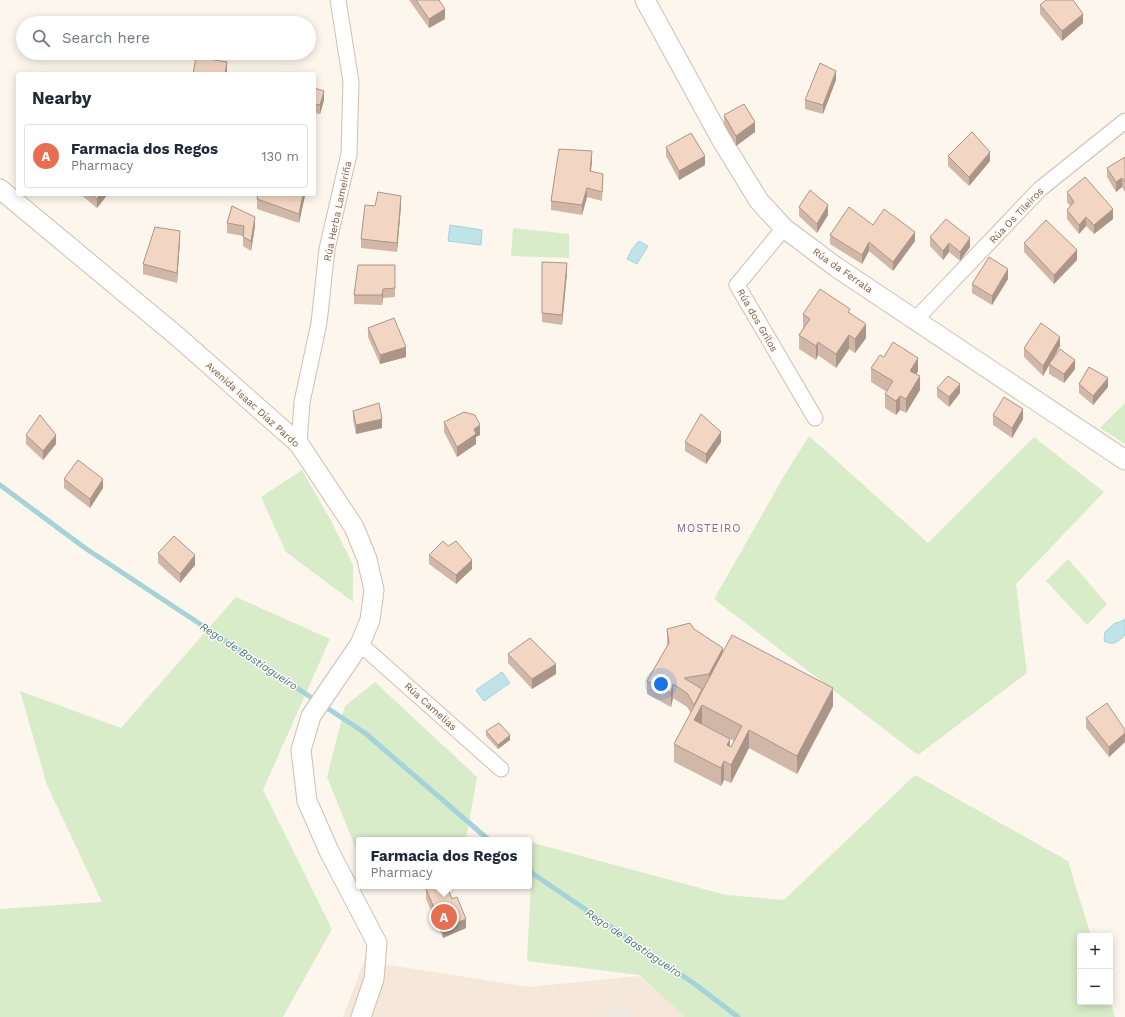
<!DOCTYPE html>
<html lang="en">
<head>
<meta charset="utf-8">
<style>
	body { margin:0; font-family:"Work Sans",sans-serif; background:#f6f6f7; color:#1f2937 }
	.controls { position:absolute; right:12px; bottom:12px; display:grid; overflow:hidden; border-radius:4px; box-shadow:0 2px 10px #0003 }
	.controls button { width:36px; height:36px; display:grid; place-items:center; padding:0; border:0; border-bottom:1px solid #e0e1e3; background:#fff; color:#1f2937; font:20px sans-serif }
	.you { position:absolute; left:661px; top:684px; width:14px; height:14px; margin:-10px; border:3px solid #fff; border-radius:50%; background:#1a73e8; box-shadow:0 0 0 6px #1a73e833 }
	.badge { display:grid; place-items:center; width:26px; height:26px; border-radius:50%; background:#e76f51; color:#fff; font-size:13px; font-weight:700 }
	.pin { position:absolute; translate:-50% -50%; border:2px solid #fff; box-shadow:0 1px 4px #0006 }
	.popup { position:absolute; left:356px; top:837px; width:176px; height:52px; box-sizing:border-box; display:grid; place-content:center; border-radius:4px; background:#fff; filter:drop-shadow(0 1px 3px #0005); font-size:13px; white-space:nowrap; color:#747a83 }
	.popup b { font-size:15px; color:#1f2937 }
	.popup::after { content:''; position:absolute; left:50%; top:100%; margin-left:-8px; border:8px solid transparent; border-top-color:#fff }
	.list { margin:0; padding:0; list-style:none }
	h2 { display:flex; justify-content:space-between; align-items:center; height:52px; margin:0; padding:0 16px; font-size:17px }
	h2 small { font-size:13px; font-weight:400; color:#747a83 }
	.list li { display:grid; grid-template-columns:26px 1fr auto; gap:12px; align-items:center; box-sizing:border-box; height:64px; margin:0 8px 8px; padding:0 8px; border:1px solid #e0e1e3; border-radius:4px }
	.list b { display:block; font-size:15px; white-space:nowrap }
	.list p { margin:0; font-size:13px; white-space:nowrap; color:#747a83 }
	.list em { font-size:13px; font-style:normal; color:#747a83 }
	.icon { flex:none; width:22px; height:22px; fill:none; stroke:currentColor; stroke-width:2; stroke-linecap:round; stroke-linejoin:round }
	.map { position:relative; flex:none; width:1125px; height:1017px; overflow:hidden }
	.search { position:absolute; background:#fff; box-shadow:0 2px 10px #0003; left:16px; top:16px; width:300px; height:44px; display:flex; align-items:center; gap:10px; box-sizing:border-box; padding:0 14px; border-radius:22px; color:#747a83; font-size:15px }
	.panel { position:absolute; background:#fff; box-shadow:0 2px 10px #0003; left:16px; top:72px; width:300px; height:124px; border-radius:4px }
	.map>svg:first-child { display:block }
	.residential { fill:#f5e8da }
	.industrial { fill:#efe9e4 }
	.green { fill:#d8ecc9 }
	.water { fill:#bfe3e8; stroke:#a5d3da }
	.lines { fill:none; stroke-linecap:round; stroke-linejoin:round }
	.stream { stroke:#a5d3da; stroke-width:5 }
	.minor-casing { stroke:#d1beb0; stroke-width:17 }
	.tertiary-casing { stroke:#d1beb0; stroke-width:21 }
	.minor { stroke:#fff; stroke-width:15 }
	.tertiary { stroke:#fff; stroke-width:19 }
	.wall { fill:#d1b7a8; fill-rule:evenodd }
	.shaded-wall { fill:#aa9588 }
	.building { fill:#f3d5c3; stroke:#aa9588; fill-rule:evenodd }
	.labels { text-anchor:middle; stroke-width:3; stroke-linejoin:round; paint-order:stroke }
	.street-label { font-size:10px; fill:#7a5c4d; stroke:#fffaf3 }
	.neighbourhood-label { font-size:11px; letter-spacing:1px; fill:#846695; stroke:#fffaf3 }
	.water-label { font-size:11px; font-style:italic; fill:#437c86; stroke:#fffaf3 }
</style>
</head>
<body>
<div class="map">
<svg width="1125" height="1017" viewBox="0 0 1125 1017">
	<rect width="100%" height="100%" fill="#fdf6ec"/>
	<path class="residential" d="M364,961L529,987L639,976L686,1017H343Z"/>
	<path class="industrial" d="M623,1005L630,1017H603Z"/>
	<path class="green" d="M513,228L569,234V258L511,256Z
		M1125,403V444L1100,428Z
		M809,436L928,543L1034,437L1104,492L1016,584L1027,673L918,755L714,599L784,476Z
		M302,470L330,519L353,565V602L286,552L261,497Z
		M1068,559L1107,604L1087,625L1046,581Z
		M236,597L330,639L263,790L332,929L283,1017H0V909L102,902L47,785L20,691L121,728Z
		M375,682L477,777L466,840H359L358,854L327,777L345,706Z
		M915,775L1068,861L1091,936H1080V1002H1110V1000L1115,1017H685L639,975L527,961L533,843L726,895L784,900Z"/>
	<path class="water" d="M450,225L482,230L481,245L448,241Z
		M639,241L648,246L637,264L627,259L632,249Z
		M1125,619V635C1117,642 1114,646 1104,641L1105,632L1115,623L1120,622Z
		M502,672L510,683L484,701L476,690Z"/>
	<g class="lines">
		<path class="stream" d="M0,485L85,548L365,733L489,840
			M529,871L692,982L738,1017"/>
		<defs>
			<path id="minor" d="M784,228L737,285L815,418
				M916,319L1040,189L1125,121
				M299,444L302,402L319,323L327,249L349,154L351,82L338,0
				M360,644L501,769"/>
			<path id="tertiary" d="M645,0L721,139L759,201L784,228L836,267L1125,460
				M0,189L178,337L299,444L354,527L367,559L374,590L370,620L360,644L311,716L301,750L307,801L329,851L377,943L374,979L361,1017"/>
		</defs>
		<use href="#minor" class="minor-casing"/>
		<use href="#tertiary" class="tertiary-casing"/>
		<use href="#minor" class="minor"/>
		<use href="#tertiary" class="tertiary"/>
	</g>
	<path class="wall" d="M409,0H439L445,19L429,28Z
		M1040,5L1083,23L1062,41L1040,14Z
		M836,80L823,114L805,109V100Z
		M314,88L324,100L320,114L314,113Z
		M724,115L755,132L736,146L724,125Z
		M666,147L705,165L679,180L666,156Z
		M948,156L990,161L969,186L948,166Z
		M1125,157V192L1122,187L1116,192L1107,177V168Z
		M592,160L591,171L603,183L602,201L587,197L582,215L551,210V201Z
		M1067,192L1113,219L1094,234L1086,226L1079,234L1067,219V210L1070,206L1067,202Z
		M80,194H108L97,208Z
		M305,194L299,223L257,209V199Z
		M375,206H401L397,252L361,248V239Z
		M799,207L828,215L817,233L799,216Z
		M227,223L255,226L251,251L243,246V236L227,233Z
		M873,225L915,241L893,271L869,251L862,264L830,244V235Z
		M930,237L970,247L960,261L949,252L943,260L930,246Z
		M180,240L177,283L143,274V264Z
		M1024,243L1077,260L1054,284L1024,252Z
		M542,262L567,273L562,325L542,322Z
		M395,265V297L383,298L382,305L354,304V295Z
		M1008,279L992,305L972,293V284Z
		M850,313L866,338L855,353L849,349L836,368L818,355L816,360L799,349V335L803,328V314Z
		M368,328L406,357L380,364L368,337Z
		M1060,346L1052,360L1075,369L1064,383L1049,374V365L1043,376L1024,357V348Z
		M884,357L918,371L916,374L920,390L906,413L900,410L896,415L885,408V394L887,392L871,382V368Z
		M1079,384L1108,387L1093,405L1079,393Z
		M937,388L960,393L949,407L937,397Z
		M353,411L382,428L356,434L353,420Z
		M993,415L1023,419L1012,438L993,425Z
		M444,422L480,435L476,437V444L457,457L444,432Z
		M26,435L56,444L43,460L26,444Z
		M685,442H721L706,464L685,451Z
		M64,479L103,488L90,508L64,488Z
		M448,546L472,569L456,584L429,564V555Z
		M158,553L195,565L180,583L158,563Z
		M667,629H694L723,652L833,706L797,774L749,748L731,783L724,780L721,786L674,762V744L691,713L687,707L673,698L671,707L647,694V681L667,646ZM701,724H702L734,741L731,747Z
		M508,654L556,674L532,689L508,663Z
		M1086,718L1125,730V742L1109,757L1086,728Z
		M486,731L510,740L498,749L486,736Z
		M426,889L452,899L466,928L443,938L426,899Z"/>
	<path class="shaded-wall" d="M445,9V19L429,28V19Z
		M1083,14V23L1062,41V31Z
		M227,62V74H225Z
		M836,71V80L823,114V105Z
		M324,91V100L320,114V105Z
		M755,122V132L736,146V136Z
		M592,151V160L590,180V171Z
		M990,152V161L969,186V177Z
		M705,156V165L679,180V171Z
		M1122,178V187L1116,192V182Z
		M587,188V197L582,215V205Z
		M100,194H108L97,208V199Z
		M303,194H305V196L299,223V214Z
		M401,196V206L397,252V243Z
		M828,205V215L817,233V224Z
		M1113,209V219L1094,234V225Z
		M255,217V226L251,251V241Z
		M1086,217V226L1079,234V225Z
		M180,231V240L177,283V273Z
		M915,232V241L893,271V262Z
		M970,238V247L960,261V252Z
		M869,242V251L862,264V255Z
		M949,243V252L943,260V251Z
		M1077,250V260L1054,284V275Z
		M567,263V273L562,325V315Z
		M1008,269V279L992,305V296Z
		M383,289V298L382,305V295Z
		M866,324V338L855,353V339Z
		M849,335V349L836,368V354Z
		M1060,337V346L1043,376V366Z
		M818,342V355L816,360V346Z
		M406,347V357L380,364V355Z
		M918,358V371L910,385V371Z
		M1075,360V369L1064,383V374Z
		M920,376V390L906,413V399Z
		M1108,378V387L1093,405V396Z
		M960,384V393L949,407V397Z
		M900,396V410L896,415V401Z
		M1023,409V419L1012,438V428Z
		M382,419V428L356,434V425Z
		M480,425V435L476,437V444L457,457V447L474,429Z
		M721,432V442L706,464V454Z
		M56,435V444L43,460V451Z
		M103,479V488L90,508V499Z
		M195,555V565L180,583V574Z
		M472,560V569L456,584V575Z
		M723,648V662L709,687V674Z
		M556,664V674L532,689V679Z
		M673,684V698L671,707V693Z
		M833,688V706L797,774V756Z
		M702,705V724L694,739V720Z
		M749,730V748L731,783V765Z
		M1125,733V742L1109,757V747Z
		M510,735V740L498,749V745Z
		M730,739V757L727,763V745Z
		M724,761V780L721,786V768Z
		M466,919V928L443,938V929Z"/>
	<path class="building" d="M416,0H439L445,9L429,19Z
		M1046,0H1073L1083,14L1062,31L1040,5Z
		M196,57L227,62L225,74H193Z
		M820,63L836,71L823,105L805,100Z
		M314,88L324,91L320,105L314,104Z
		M744,104L755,122L736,136L724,115Z
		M972,132L990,152L969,177L948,156Z
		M691,133L705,156L679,171L666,147Z
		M559,149L592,151L590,171L603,174L602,192L587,188L582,205L551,201Z
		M1125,157V182L1122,178L1116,182L1107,168Z
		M1085,177L1113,209L1094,225L1086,217L1079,225L1067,210L1074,202L1067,192Z
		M810,190L828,205L817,224L799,207Z
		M378,192L401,196L397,243L361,239L365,205L375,206Z
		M91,194H100L97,199Z
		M258,194H303L299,214L257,199Z
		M232,206L255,217L251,241L243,237L244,226L227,223Z
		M849,207L873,225L884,209L915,232L893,262L869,242L862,255L830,235Z
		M946,219L970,238L960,252L949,243L943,251L930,237Z
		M1046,220L1077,250L1054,275L1024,243Z
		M155,227L180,231L177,273L143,264Z
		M989,257L1008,269L992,296L972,284Z
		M542,262L567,263L562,315L542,313Z
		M358,265H395V288L383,289L382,295H354Z
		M820,289L850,309L848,312L866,324L855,339L849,335L836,354L818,342L816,346L799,335L810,319L803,314Z
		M394,318L406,347L380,355L368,328Z
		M1041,323L1060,337L1043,366L1024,348Z
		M893,342L918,358L910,371L920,376L906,399L900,396L896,401L885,394L893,381L871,368L880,355L884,357Z
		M1060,349L1075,360L1064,374L1049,364Z
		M1089,367L1108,378L1093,396L1079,384Z
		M948,376L960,384L949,397L937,388Z
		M1004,397L1023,409L1012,428L993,415Z
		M379,403L382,419L356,425L353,411Z
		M464,412L475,415L480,425L474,429L476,434L457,447L444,422Z
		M701,414L721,432L706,454L685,442Z
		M40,415L56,435L43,451L26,435Z
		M78,460L103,479L90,499L64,479Z
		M174,536L195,555L180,574L158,553Z
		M443,541L448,546L456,541L472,560L456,575L429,555Z
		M690,623L694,629L723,648L709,674L684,678L702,689L694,705L687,693L673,684L671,693L647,681L669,643L667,629Z
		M732,635L833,688L797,756L749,730L731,765L724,761L721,768L674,744ZM702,705L742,726L731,747L727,745L730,739L694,720Z
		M530,638L556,664L532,679L508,654Z
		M1107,703L1125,730V733L1109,747L1086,718Z
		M499,723L510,735L498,745L486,731Z
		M434,886H447L452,899L457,897L466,919L443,929L426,889Z"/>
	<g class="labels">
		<g class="street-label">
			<text transform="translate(337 211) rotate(-78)" y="4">Rúa Herba Lameiriña</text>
			<text transform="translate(1016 215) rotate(-46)" y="4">Rúa Os Tileiros</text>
			<text transform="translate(843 270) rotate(35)" y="4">Rúa da Ferrala</text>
			<text transform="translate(758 320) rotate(60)" y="4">Rúa dos Grilos</text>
			<text transform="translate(253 404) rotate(42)" y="4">Avenida Isaac Díaz Pardo</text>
			<text transform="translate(431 706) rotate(42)" y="4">Rúa Camelias</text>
		</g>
		<g class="neighbourhood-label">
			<text x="709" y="532">MOSTEIRO</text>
		</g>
		<g class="water-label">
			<text transform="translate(249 656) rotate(33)" y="4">Rego de Bastiagueiro</text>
			<text transform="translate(634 943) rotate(34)" y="4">Rego de Bastiagueiro</text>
		</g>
	</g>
</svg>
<div class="controls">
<button>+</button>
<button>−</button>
</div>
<div class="you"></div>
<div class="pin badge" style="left:444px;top:917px">A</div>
<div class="popup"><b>Farmacia dos Regos</b>Pharmacy</div>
<div class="search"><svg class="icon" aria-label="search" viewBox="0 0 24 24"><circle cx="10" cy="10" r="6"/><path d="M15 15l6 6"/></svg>Search here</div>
<section class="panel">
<h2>Nearby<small></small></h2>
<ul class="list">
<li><span class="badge">A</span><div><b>Farmacia dos Regos</b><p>Pharmacy</p></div><em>130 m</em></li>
</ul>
</section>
</div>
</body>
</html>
